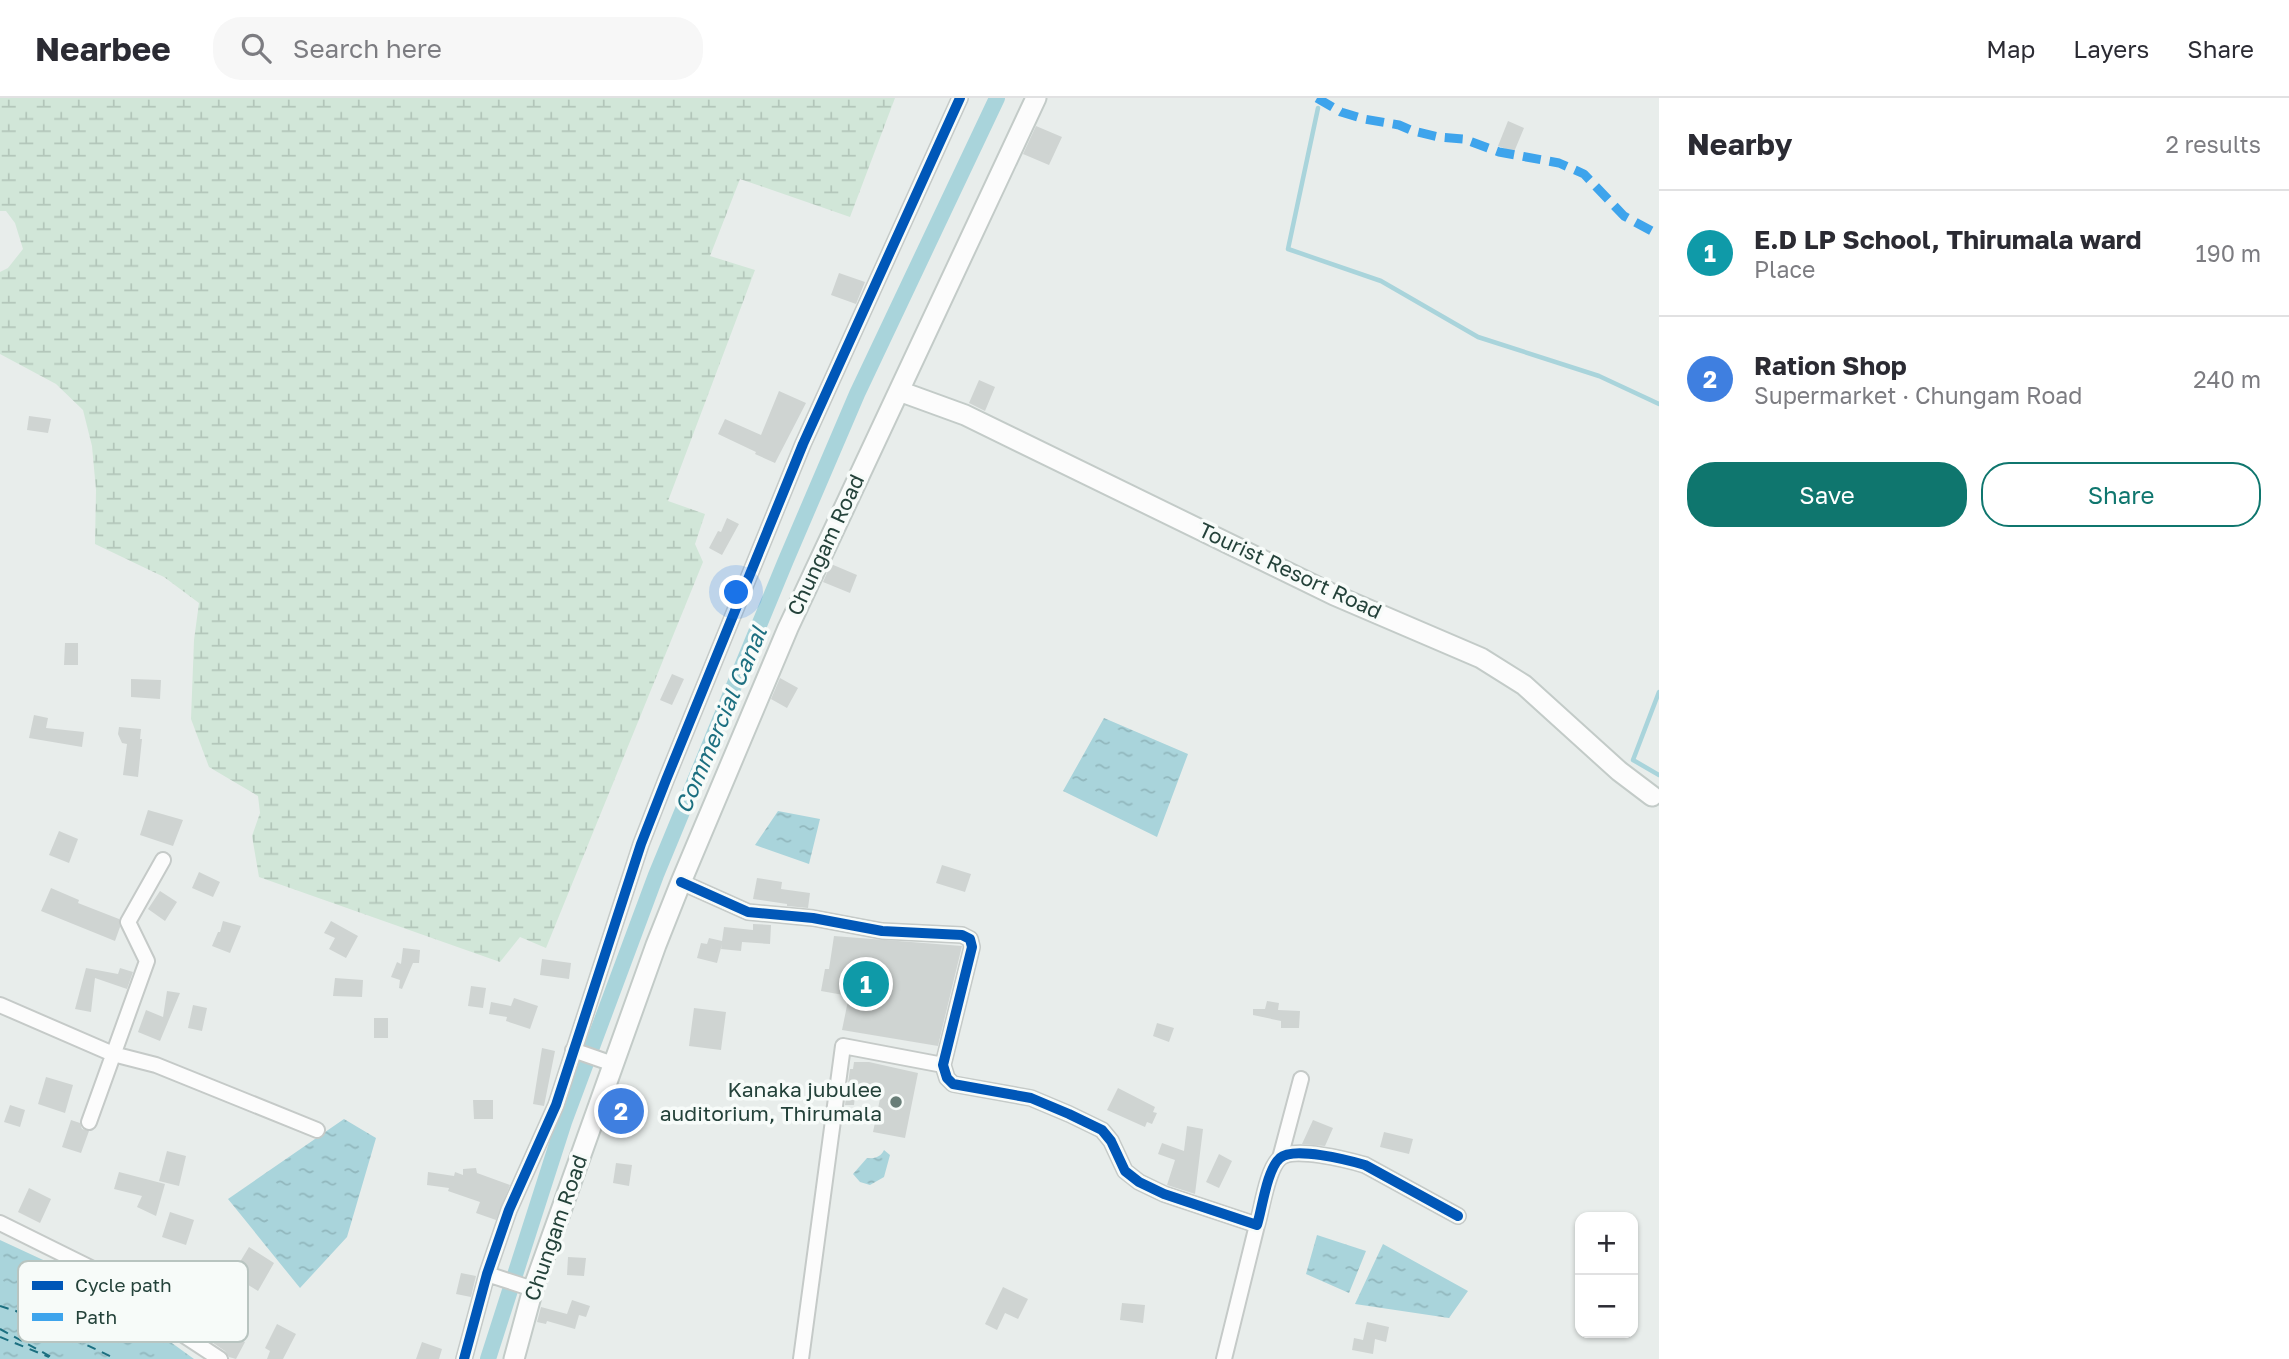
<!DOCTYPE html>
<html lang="en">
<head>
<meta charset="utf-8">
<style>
	body { margin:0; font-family:"Golos Text",sans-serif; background:#f7f7f7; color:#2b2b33 }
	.controls { position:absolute; right:21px; bottom:21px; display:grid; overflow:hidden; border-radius:14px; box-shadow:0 2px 5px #0004 }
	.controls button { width:63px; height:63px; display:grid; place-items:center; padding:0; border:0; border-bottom:2px solid #e1e1e2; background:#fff; color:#2b2b33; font:35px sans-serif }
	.you { position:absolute; left:737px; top:495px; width:24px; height:24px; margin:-18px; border:5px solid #fff; border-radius:50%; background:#1a73e8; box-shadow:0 0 0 10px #1a73e833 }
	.badge { display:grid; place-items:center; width:46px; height:46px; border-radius:50%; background:#0f766e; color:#fff; font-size:23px; font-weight:700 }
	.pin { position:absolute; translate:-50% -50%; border:4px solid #fff; box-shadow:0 2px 7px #0006 }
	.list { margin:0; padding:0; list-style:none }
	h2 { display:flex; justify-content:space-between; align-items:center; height:91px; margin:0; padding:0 28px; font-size:30px }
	h2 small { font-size:23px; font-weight:400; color:#7c7c81 }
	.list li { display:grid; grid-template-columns:46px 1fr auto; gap:21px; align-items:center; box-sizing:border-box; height:126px; padding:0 28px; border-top:2px solid #e1e1e2 }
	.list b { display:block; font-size:26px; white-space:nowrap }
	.list p { margin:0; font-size:23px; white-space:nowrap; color:#7c7c81 }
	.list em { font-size:23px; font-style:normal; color:#7c7c81 }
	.actions { display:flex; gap:14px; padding:21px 28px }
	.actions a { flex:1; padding:16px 0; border:2px solid #0f766e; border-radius:28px; text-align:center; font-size:24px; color:#0f766e }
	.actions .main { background:#0f766e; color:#fff }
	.icon { flex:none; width:38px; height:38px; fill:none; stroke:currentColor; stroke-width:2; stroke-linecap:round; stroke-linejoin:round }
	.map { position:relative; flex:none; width:1659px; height:1261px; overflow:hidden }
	header { display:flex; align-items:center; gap:42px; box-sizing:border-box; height:98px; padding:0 35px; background:#fff; border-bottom:2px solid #e1e1e2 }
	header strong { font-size:33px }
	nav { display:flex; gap:38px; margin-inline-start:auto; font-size:24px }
	.search { width:490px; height:63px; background:#f7f7f7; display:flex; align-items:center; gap:18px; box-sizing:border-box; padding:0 24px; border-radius:28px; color:#7c7c81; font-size:26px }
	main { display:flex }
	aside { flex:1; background:#fff }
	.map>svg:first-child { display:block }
	.wetland { fill:url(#wetland-marsh) }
	.water { fill:url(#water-ripples) }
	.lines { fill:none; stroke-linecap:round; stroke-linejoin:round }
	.stream { stroke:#a9d4db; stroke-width:4.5 }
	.canal { stroke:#a9d4db; stroke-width:16 }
	.ferry { stroke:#1c6f80; stroke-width:2; stroke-dasharray:9 7; stroke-linecap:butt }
	.building { fill:#cfd4d2 }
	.street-casing { stroke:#c5cac8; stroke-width:18 }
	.secondary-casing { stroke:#c3cbc8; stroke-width:23 }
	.street { stroke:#fcfcfc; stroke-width:14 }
	.secondary { stroke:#fcfcfc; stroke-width:19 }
	.quiet { stroke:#3ea4ec; stroke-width:9; stroke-dasharray:18 9; stroke-linecap:butt }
	.cycleway-casing { stroke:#f7fbf9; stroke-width:15 }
	.cycleway { stroke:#0057b8; stroke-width:10 }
	.poi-dot { fill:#697e78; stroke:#f7fbf9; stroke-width:2.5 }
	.labels { text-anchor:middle; stroke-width:7; stroke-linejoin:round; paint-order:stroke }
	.street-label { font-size:21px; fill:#24423a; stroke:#f7fbf9 }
	.poi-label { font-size:21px; fill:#24423a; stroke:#f7fbf9; text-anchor:end }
	.water-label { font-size:23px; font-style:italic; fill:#1c6f80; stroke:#f7fbf9 }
	.key { fill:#f7fbf9; stroke:#b8c4c0; stroke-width:2 }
	.key-label { font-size:19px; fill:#24423a }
</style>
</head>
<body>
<header>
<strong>Nearbee</strong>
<div class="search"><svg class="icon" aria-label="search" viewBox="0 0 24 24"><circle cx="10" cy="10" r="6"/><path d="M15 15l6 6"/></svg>Search here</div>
<nav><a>Map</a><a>Layers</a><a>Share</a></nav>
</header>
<main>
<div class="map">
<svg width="1659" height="1261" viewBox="0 0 1659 1261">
	<defs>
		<pattern id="wetland-marsh" width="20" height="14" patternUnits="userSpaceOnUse" patternTransform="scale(1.75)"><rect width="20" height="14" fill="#d1e6d8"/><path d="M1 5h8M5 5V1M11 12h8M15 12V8" fill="none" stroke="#b3c6ba"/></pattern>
		<pattern id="water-ripples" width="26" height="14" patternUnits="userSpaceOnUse" patternTransform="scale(1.75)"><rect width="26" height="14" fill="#a9d4db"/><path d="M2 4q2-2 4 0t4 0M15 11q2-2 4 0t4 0" fill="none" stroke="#91b7bd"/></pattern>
	</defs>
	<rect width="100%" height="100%" fill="#e8edeb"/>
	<path class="wetland" d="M0,0H895L850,119L740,81L710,158L755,172L668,403L705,416L695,446L703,464L546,850L520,839L500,864L259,779L252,738L260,715L258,698L209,669L191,621L194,542L199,505L164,479L95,446L96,392L92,348L83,312L56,286L0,256V174L8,170L23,151L15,125L6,113H0Z"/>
	<path class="water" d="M1104,620L1188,656L1157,739L1063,693Z
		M778,713L820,721L809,766L755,747Z
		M344,1021L376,1040L347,1139L300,1190L228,1101Z
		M884,1052L890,1057L884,1079L870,1087L860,1084L853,1076L867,1060C874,1061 881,1059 884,1052Z
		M1317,1137L1366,1153L1349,1195L1306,1176Z
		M0,1142L82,1180L194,1261H0Z
		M1383,1146L1468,1193L1449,1220L1355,1206Z"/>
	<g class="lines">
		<path class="stream" d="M1318,10L1288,151L1381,183L1478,239L1599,278L1659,306
			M1659,594L1633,662L1659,677"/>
		<path class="canal" d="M488,1261L564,1024L656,777L786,462L857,296L997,0"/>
		<path class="ferry" d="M0,1208L16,1213L116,1261
			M0,1231L55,1261
			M0,1239L49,1259"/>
	</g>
	<path class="building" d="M1508,23L1524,30L1514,54L1498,48Z
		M1036,28L1062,39L1049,67L1023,56Z
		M839,175L865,184L856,206L831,197Z
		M979,282L995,289L985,313L969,305Z
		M779,293L806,305L775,365L755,356L756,354L718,336L725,321L761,337Z
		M29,318L51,321L48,335L27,332Z
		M727,420L739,426L722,457L709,450L718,433L721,434Z
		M831,466L857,477L850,495L823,484Z
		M65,545H78V567H64Z
		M672,576L684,581L672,607L660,602Z
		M780,580L798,590L787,610L771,601Z
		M131,581L161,582L160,601L131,599Z
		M34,617L48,620L46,630L84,634L82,649L29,640Z
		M119,629L141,631L140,641H142L138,679L123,677L127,646L122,645L118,636Z
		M148,712L183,722L173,748L140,737Z
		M59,733L78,741L69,765L49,757Z
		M942,767L971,776L965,794L936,785Z
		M199,774L220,784L213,799L192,790Z
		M757,780L782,784L781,791L810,795L808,810L787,808V806L753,801Z
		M51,790L79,802L78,805L119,821L120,829L115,843L41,813Z
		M160,793L177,804L165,823L148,811Z
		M223,823L241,828L230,855L212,848L218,834H220Z
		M331,823L358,838L346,860L329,851L335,840L324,835Z
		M753,826L771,827L770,846L742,844L741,853L721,851L722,846L717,865L697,860L701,845L707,846L709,840L722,843L724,829L753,832Z
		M834,838L962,848L938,948L842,932L849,898L821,893L825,871H829Z
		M403,850L420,852L419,865H413L402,891L399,890L400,882L391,879L397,864L401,866Z
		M542,861L571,865L569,881L540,877Z
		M86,870L118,876L120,870L133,874L127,891L95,880L91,914L75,911Z
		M335,880L363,882L362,899L333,898Z
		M471,888L486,890L483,910L468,908Z
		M167,893L180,895L160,943L138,934L146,912L163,919Z
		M514,900L538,908L530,931L506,923L507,919L489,916L491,904L511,908Z
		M1267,903L1279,905L1278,912L1300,913L1299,930H1281V923L1253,917V911H1265Z
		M193,907L207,910L202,933L188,930Z
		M694,910L726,914L721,952L689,948Z
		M374,920H388V940H374Z
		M1157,925L1174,930L1169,944L1153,938Z
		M542,950L555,953L544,1008L533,1006Z
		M854,964H869L918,975L905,1040L873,1034L880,1001L855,998L854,1007H845L850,971H853Z
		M46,979L73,987L65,1015L38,1006Z
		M1118,990L1155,1009L1153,1014L1157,1015L1152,1026L1147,1024L1145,1029L1107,1012Z
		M473,1002H493V1021H474Z
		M10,1007L25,1012L20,1029L4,1024Z
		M71,1022L80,1025L82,1031L89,1033L81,1055L62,1049Z
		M1313,1022L1333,1030L1325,1048L1302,1046Z
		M1187,1028L1203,1031L1195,1096L1167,1087L1175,1062L1158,1056L1162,1045L1184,1053Z
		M1384,1034L1413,1041L1409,1056L1380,1049Z
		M167,1053L186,1058L179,1088L159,1083Z
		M1219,1056L1232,1063L1219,1090L1206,1084Z
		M616,1065L632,1067L629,1088L613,1085Z
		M476,1070L477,1075L510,1087L496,1122L476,1115L480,1104L448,1093L449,1090L427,1087L428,1074L454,1078L455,1074L463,1077V1071Z
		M119,1074L165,1086L156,1118L137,1109L142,1098L114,1091Z
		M29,1090L51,1101L40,1125L18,1114Z
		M170,1114L194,1122L186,1147L162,1139Z
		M249,1149L274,1165L258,1193L232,1177Z
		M568,1159L586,1160L584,1178L567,1177Z
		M461,1175L476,1178L471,1199L456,1196Z
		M1003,1189L1028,1201L1018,1221L1005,1215L997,1232L985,1226Z
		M572,1202L590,1208L586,1219L579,1217L575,1231L547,1223L546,1226L537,1224L541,1209L567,1216Z
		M1122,1205L1145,1207L1143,1225L1120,1222Z
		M204,1221L245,1244L236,1261L229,1259L225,1253L197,1234Z
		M1367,1224L1389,1229L1386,1244L1375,1241L1373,1256L1352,1252L1354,1240L1363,1242Z
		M277,1226L296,1236L283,1261H267L270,1253L265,1250Z
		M422,1244L442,1251L439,1261H416Z"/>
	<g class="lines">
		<defs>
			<path id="street" d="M681,784L748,814L813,820L882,833L962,837L970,841L972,849L943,967L947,980L953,986L1031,1000L1069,1016L1102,1032L1111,1043L1125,1073L1139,1084L1164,1096L1257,1127C1262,1111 1267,1071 1280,1060C1293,1048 1348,1062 1365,1067L1458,1118
				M0,907L113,956L156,967L317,1032
				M573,952L613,966
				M89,1024L147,863L128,824L163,762
				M1280,1060L1301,981
				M0,1125L103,1176L159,1221L220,1261
				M487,1176L533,1191
				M464,1261L487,1176L509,1112L556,1007L641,746L666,682L803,346L960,0
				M801,1261L843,948L943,967
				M1224,1261L1257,1127"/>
			<path id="secondary" d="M899,293L965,317L1334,497L1481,560L1524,587L1619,673L1652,698
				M514,1261L533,1191L656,847L681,784L788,530L1036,0"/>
		</defs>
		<use href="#street" class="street-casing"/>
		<use href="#secondary" class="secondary-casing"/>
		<use href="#street" class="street"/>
		<use href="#secondary" class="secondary"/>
		<path class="quiet" d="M1317,0L1341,14L1364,21L1399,27L1413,33L1439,39L1464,41L1499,54L1559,65L1584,76L1624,118L1659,137"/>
		<defs>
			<path id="cycleway" d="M681,784L748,814L813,820L882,833L962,837L970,841L972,849L943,967L947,980L953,986L1031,1000L1069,1016L1102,1032L1111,1043L1125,1073L1139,1084L1164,1096L1257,1127C1262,1111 1267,1071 1280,1060C1293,1048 1348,1062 1365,1067L1458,1118
				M464,1261L487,1176L509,1112L556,1007L641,746L666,682L803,346L960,0"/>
		</defs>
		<use href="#cycleway" class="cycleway-casing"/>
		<use href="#cycleway" class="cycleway"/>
	</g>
	<circle class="poi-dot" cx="896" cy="1004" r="7"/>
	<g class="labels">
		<g class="street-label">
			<text transform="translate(826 447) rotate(-65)" y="7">Chungam Road</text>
			<text transform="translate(1290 473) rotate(25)" y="7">Tourist Resort Road</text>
			<text transform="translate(556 1130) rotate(-71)" y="7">Chungam Road</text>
		</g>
		<g class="poi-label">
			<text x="882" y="999">Kanaka jubulee<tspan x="882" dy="24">auditorium, Thirumala</tspan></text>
		</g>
		<g class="water-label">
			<text transform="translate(721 622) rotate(-67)" y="8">Commercial Canal</text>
		</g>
	</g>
	<rect x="18" y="1163" width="230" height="81" rx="10" class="key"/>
	<rect x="32" y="1183" width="31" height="9" fill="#0057b8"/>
	<rect x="32" y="1215" width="31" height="8" fill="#3ea4ec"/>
	<g class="key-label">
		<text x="75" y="1194">Cycle path</text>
		<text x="75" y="1226">Path</text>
	</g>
</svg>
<div class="controls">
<button>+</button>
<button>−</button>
</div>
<div class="you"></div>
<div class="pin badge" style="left:866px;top:886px;background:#0f9aa8">1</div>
<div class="pin badge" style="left:621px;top:1013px;background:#3f7fe0">2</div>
</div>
<aside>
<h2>Nearby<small>2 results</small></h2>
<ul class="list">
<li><span class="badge" style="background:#0f9aa8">1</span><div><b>E.D LP School, Thirumala ward</b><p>Place</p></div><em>190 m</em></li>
<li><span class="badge" style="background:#3f7fe0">2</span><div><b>Ration Shop</b><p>Supermarket · Chungam Road</p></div><em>240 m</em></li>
</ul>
<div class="actions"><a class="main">Save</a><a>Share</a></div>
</aside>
</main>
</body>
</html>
